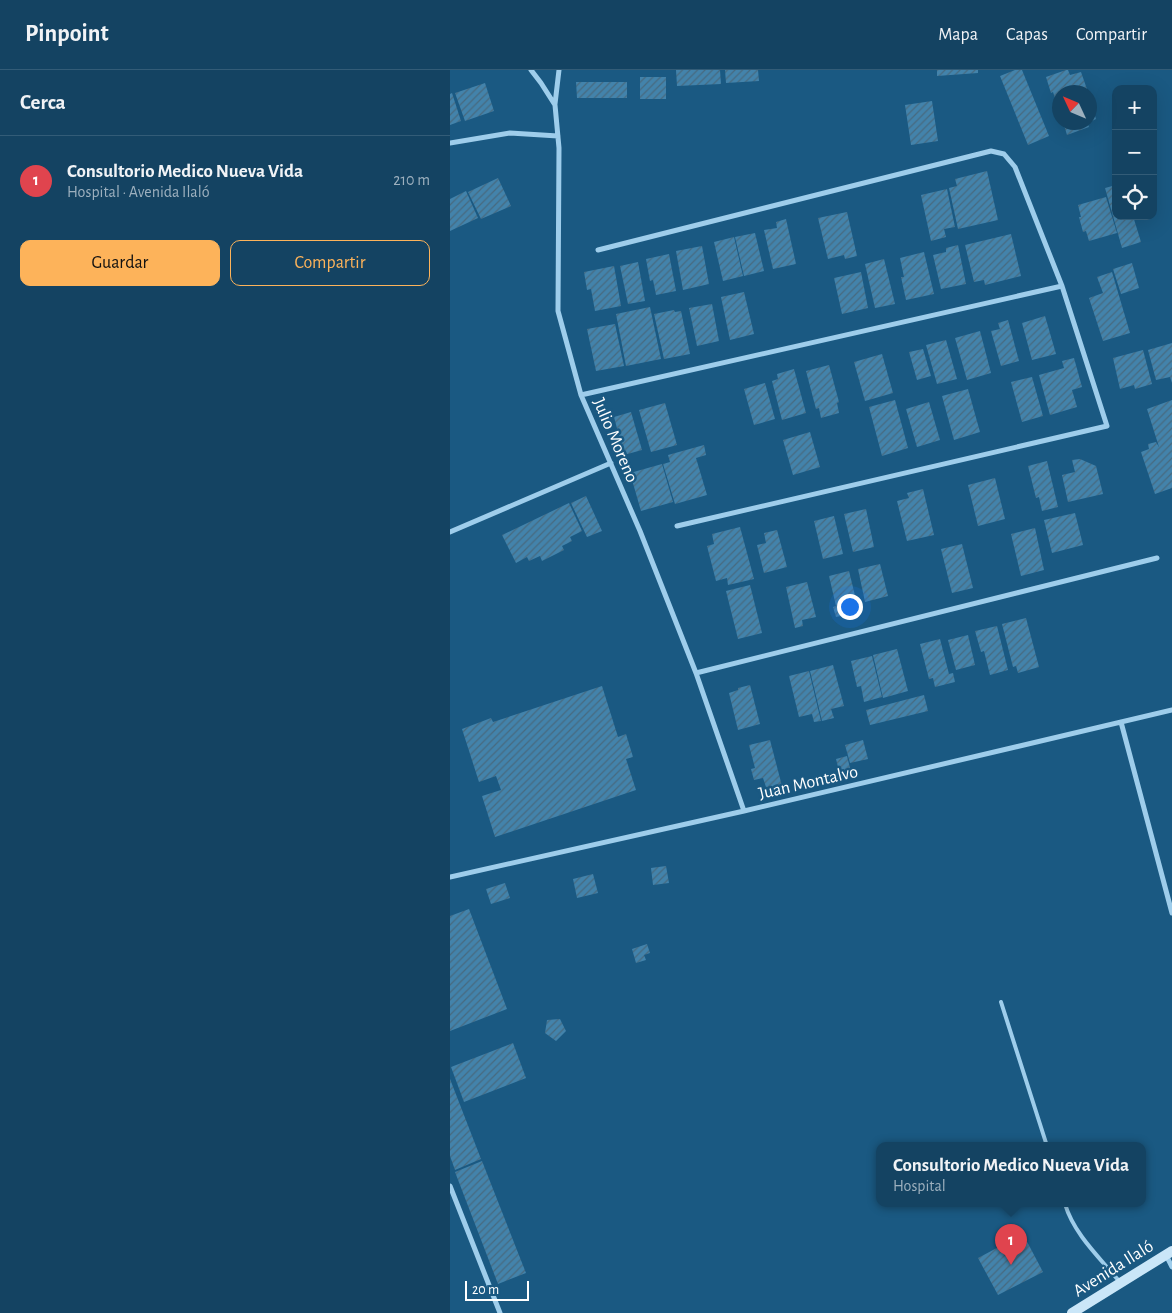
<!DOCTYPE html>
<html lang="es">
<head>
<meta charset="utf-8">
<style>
	body { margin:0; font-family:"Alegreya Sans",sans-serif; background:#1d4a68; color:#f1f3f6 }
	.controls { position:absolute; right:15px; top:15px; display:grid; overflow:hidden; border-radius:10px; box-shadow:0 5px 20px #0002 }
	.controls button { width:45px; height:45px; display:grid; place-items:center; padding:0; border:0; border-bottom:1px solid #335c77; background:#144362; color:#f1f3f6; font:25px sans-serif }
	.compass { position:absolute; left:602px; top:15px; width:45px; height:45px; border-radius:50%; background:#144362; box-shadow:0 5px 20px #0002; rotate:314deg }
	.scale { position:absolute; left:15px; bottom:12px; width:64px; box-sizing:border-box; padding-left:5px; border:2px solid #fff; border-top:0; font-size:14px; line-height:18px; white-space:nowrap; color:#fff; -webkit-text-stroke:4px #1a5982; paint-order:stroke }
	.you { position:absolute; left:399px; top:536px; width:18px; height:18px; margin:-12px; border:4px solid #fff; border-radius:50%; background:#1a73e8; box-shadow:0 0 0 8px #1a73e833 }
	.badge { display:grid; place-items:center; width:32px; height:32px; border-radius:50%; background:#fdb35a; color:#fff; font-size:16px; font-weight:700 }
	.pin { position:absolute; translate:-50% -41px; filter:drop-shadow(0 1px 2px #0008) }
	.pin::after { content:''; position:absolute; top:26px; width:18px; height:15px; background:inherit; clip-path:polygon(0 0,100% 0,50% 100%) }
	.popup { position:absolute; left:426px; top:1072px; width:270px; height:65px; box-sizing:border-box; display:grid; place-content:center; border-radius:10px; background:#144362; filter:drop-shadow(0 1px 4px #0005); font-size:16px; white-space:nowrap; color:#9db0be }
	.popup b { font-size:19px; color:#f1f3f6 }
	.popup::after { content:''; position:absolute; left:50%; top:100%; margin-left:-10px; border:10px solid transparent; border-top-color:#144362 }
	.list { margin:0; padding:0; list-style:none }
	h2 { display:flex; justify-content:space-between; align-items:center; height:65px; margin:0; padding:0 20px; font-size:21px }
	h2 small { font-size:16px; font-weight:400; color:#9db0be }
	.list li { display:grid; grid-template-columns:32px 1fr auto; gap:15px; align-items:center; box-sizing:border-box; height:90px; padding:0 20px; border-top:1px solid #335c77 }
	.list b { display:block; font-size:19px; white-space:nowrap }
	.list p { margin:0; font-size:16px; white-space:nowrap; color:#9db0be }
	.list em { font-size:16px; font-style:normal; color:#9db0be }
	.actions { display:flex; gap:10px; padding:15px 20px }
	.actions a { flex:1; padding:11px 0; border:1px solid #fdb35a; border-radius:10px; text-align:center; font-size:18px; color:#fdb35a }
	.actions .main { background:#fdb35a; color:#111 }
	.icon { flex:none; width:28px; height:28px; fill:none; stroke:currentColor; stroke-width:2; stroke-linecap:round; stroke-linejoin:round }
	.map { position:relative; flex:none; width:722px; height:1243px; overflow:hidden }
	header { display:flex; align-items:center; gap:30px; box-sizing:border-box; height:70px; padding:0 25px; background:#144362; border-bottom:1px solid #335c77 }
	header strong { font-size:24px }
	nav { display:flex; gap:28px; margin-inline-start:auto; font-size:18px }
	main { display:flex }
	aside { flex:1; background:#144362 }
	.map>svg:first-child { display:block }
	.building { fill:url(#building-hatch) }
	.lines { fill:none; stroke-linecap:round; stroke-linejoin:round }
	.service { stroke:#9ecdeb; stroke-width:4 }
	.minor { stroke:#9ecdeb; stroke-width:5 }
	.secondary { stroke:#cae6f8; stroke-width:10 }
	.labels { text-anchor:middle; stroke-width:5; stroke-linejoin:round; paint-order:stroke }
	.street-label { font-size:18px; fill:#fff; stroke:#1a5982 }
</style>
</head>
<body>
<header>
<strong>Pinpoint</strong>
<nav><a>Mapa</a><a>Capas</a><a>Compartir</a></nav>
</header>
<main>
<aside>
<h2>Cerca<small></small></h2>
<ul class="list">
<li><span class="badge" style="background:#e0444e">1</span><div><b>Consultorio Medico Nueva Vida</b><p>Hospital · Avenida Ilaló</p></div><em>210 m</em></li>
</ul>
<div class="actions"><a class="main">Guardar</a><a>Compartir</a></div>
</aside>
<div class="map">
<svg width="722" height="1243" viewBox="0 0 722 1243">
	<defs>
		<pattern id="building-hatch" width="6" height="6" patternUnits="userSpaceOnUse" patternTransform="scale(1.25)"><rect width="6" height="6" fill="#4383ab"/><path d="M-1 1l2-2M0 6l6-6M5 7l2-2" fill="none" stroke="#476a80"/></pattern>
	</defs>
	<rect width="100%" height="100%" fill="#1a5982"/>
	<path class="building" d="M226,0H270L271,14L227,16Z
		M275,0H308L309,11L276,13Z
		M487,0H528V3L487,6Z
		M565,0H572L599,66L578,75L550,6Z
		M616,0H618L620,5L631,2L638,22H610L609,40L603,22L601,23L596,7Z
		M190,7H216V29H190Z
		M126,12H177V28H127Z
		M35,13L44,41L15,51L5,23Z
		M2,23L11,51L0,55V24Z
		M640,29L646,49L640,52Z
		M482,31L488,71L461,75L455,35Z
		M613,52H637L639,57L617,65Z
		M537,101L548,150L508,159L499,118L507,116L505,109Z
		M48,108L61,136L31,149L18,122Z
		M666,115V146H683L691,172L672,178L655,118Z
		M497,119L505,157L494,159L496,167L481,171L471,125Z
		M16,121L28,148L0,161V129Z
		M656,127L667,163L639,171L636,161L633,162L629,147H631L628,135Z
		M397,142L407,186L395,189L394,185L378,189L368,148Z
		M336,149L346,194L323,199L314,160L327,158L326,152Z
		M305,163L314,201L294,206L285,167Z
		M561,164L571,206L535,215L534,210L524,212L515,175Z
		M284,167L293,206L273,211L264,172Z
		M508,175L516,214L491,219L483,185L496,182V178Z
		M252,176L259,214L233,220L226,181Z
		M474,182L484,224L456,230L451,207H454L450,188Z
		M219,184L226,221L206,225L203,210L200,211L196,189Z
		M434,189L445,234L425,238L415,194Z
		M188,192L195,231L178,234L170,196Z
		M682,193L689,218L671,224L663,199Z
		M164,196L171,236L145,241L141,219L137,220L134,202Z
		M411,202L418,238L392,244L384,208Z
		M662,202L680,263L653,271L639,228L653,223L647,207Z
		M294,222L304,264L280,270L271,227Z
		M262,234L269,271L247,276L239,238Z
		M200,237L211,289L176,296L166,244Z
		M224,240L225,242L231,241L240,284L214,289L204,244Z
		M595,246L606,284L582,290L572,253Z
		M558,250L569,291L551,296L541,261L550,259L548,253Z
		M165,254L174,296L146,301L137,259Z
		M530,261L541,303L517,310L505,268Z
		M496,270L507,309L487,314L476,275Z
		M722,273V313L720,307L706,310L698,280Z
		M473,279L481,306L467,310L459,282Z
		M693,280L702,314L685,319L684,315L670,319L663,288Z
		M432,284L443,323L415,331L404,292Z
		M624,288L632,317L622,320L627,337L600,345L589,305L614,298L612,291Z
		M379,295L389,332L387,333L389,343L371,348L369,338L366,339L356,301Z
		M344,299L356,343L332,350L322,311L328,309L327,304Z
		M582,307L593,346L572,352L561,312Z
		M315,313L325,349L304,355L294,319Z
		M518,319L530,362L504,370L492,326Z
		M445,330L458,378L432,386L419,337Z
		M722,330V418L705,424L691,382L699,379L698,374L706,372L709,377L697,339Z
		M479,332L490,370L467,377L456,339Z
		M215,333L227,375L201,382L189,340Z
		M181,342L192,380L174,385L164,347Z
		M360,362L370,397L343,405L333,370Z
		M254,375L256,385L246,388L257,425L225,434L213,394L220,392L218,385Z
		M630,389L646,396L653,424L618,432L612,405L625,402L622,390Z
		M597,391L608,437L592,441L589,427L586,428L578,396Z
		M212,394L223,432L191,441L180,403Z
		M545,408L555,449L528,456L518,415Z
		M473,419L484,465L457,471L447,431L459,428L457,423Z
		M136,426L152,461L137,467L121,433Z
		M119,433L132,461L120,467L122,471L112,476L114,480L92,491L90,486L79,491L77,487L66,493L52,465Z
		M416,439L424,477L403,482L394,444Z
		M625,443L633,475L602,483L594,450Z
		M384,446L393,484L373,489L364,451Z
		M290,457L304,509L278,515L277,508L266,511L257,476L264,474L262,464Z
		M585,458L594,500L571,506L561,464Z
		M327,460L337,497L314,503L307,475L316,473L314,463Z
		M512,474L523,518L502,523L491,479Z
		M430,494L438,526L415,532L408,499Z
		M399,501L409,542L386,547L383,537L386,536L379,506Z
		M357,512L366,547L352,550L353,556L345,558L336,517Z
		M300,515L312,563L288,569L276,521Z
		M576,548L589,597L568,603L566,596L563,597L552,554Z
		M547,556L558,600L540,605L534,581L531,582L525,561Z
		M518,565L525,595L506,600L498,570Z
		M490,569L499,604L503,603L505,612L485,617L483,608L479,609L470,574Z
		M447,579L458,621L433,628L423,585Z
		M422,586L432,627L414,632L411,616L407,617L401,591Z
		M383,595L394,636L381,639L384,648L372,651L360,601Z
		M359,601L371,651L364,652L362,644L349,647L339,606Z
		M300,615L310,654L288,660L279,623L288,620V618Z
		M152,616L168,667L176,664L183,687L176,689L186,720L45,767L32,726L51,720L46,706L29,712L12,659L41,648L43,652Z
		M474,625L478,641L420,655L416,640Z
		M320,670L332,716L317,720L313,708L304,710L301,699L305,698L299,675Z
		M413,670L418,689L400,693L395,675Z
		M397,686L401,702L390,705L386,689Z
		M216,796L219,813L203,815L201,798Z
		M143,804L148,823L127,828L123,809Z
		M55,813L60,828L41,834L36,819Z
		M19,839L57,939L0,961V846Z
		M197,874L200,883L194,885L196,890L186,893L182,879Z
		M110,949L116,961L106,971L95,963L97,950Z
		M63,973L76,1008L14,1032L1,997Z
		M0,1009L31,1089L5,1100L0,1086Z
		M32,1091L76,1203L48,1214L5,1102Z
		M573,1164L593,1202L548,1225L528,1188Z"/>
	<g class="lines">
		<path class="service" d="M551,932L597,1076
			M615,1134C624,1164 649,1187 669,1211"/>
		<path class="minor" d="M81,0L91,13L105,35L109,78L108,241L131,325L190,461L246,603L294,741
			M105,34L109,0
			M0,73L60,63L108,66
			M148,180L541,81L554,84L565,97L612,216L657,356L227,456
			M131,325L612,216
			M0,462L161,393
			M246,603L707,488
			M671,652L722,843
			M0,807L294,741L722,640
			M0,1116L50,1243
			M716,1185L722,1197"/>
		<path class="secondary" d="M622,1243L722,1181"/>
	</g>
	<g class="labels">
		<g class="street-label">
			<text transform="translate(166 370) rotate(67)" y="6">Julio Moreno</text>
			<text transform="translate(358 712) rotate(-13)" y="6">Juan Montalvo</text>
			<text transform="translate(663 1198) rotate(-32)" y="6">Avenida Ilaló</text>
		</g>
	</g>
</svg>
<div class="controls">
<button>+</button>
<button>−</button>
<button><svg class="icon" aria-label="locate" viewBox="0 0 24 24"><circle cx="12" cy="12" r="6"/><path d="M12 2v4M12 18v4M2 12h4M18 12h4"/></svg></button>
</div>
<svg class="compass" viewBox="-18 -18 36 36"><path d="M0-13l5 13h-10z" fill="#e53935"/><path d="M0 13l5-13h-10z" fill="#9db0be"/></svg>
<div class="scale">20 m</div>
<div class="you"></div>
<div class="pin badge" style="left:561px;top:1195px;background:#e0444e">1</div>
<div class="popup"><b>Consultorio Medico Nueva Vida</b>Hospital</div>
</div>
</main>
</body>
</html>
